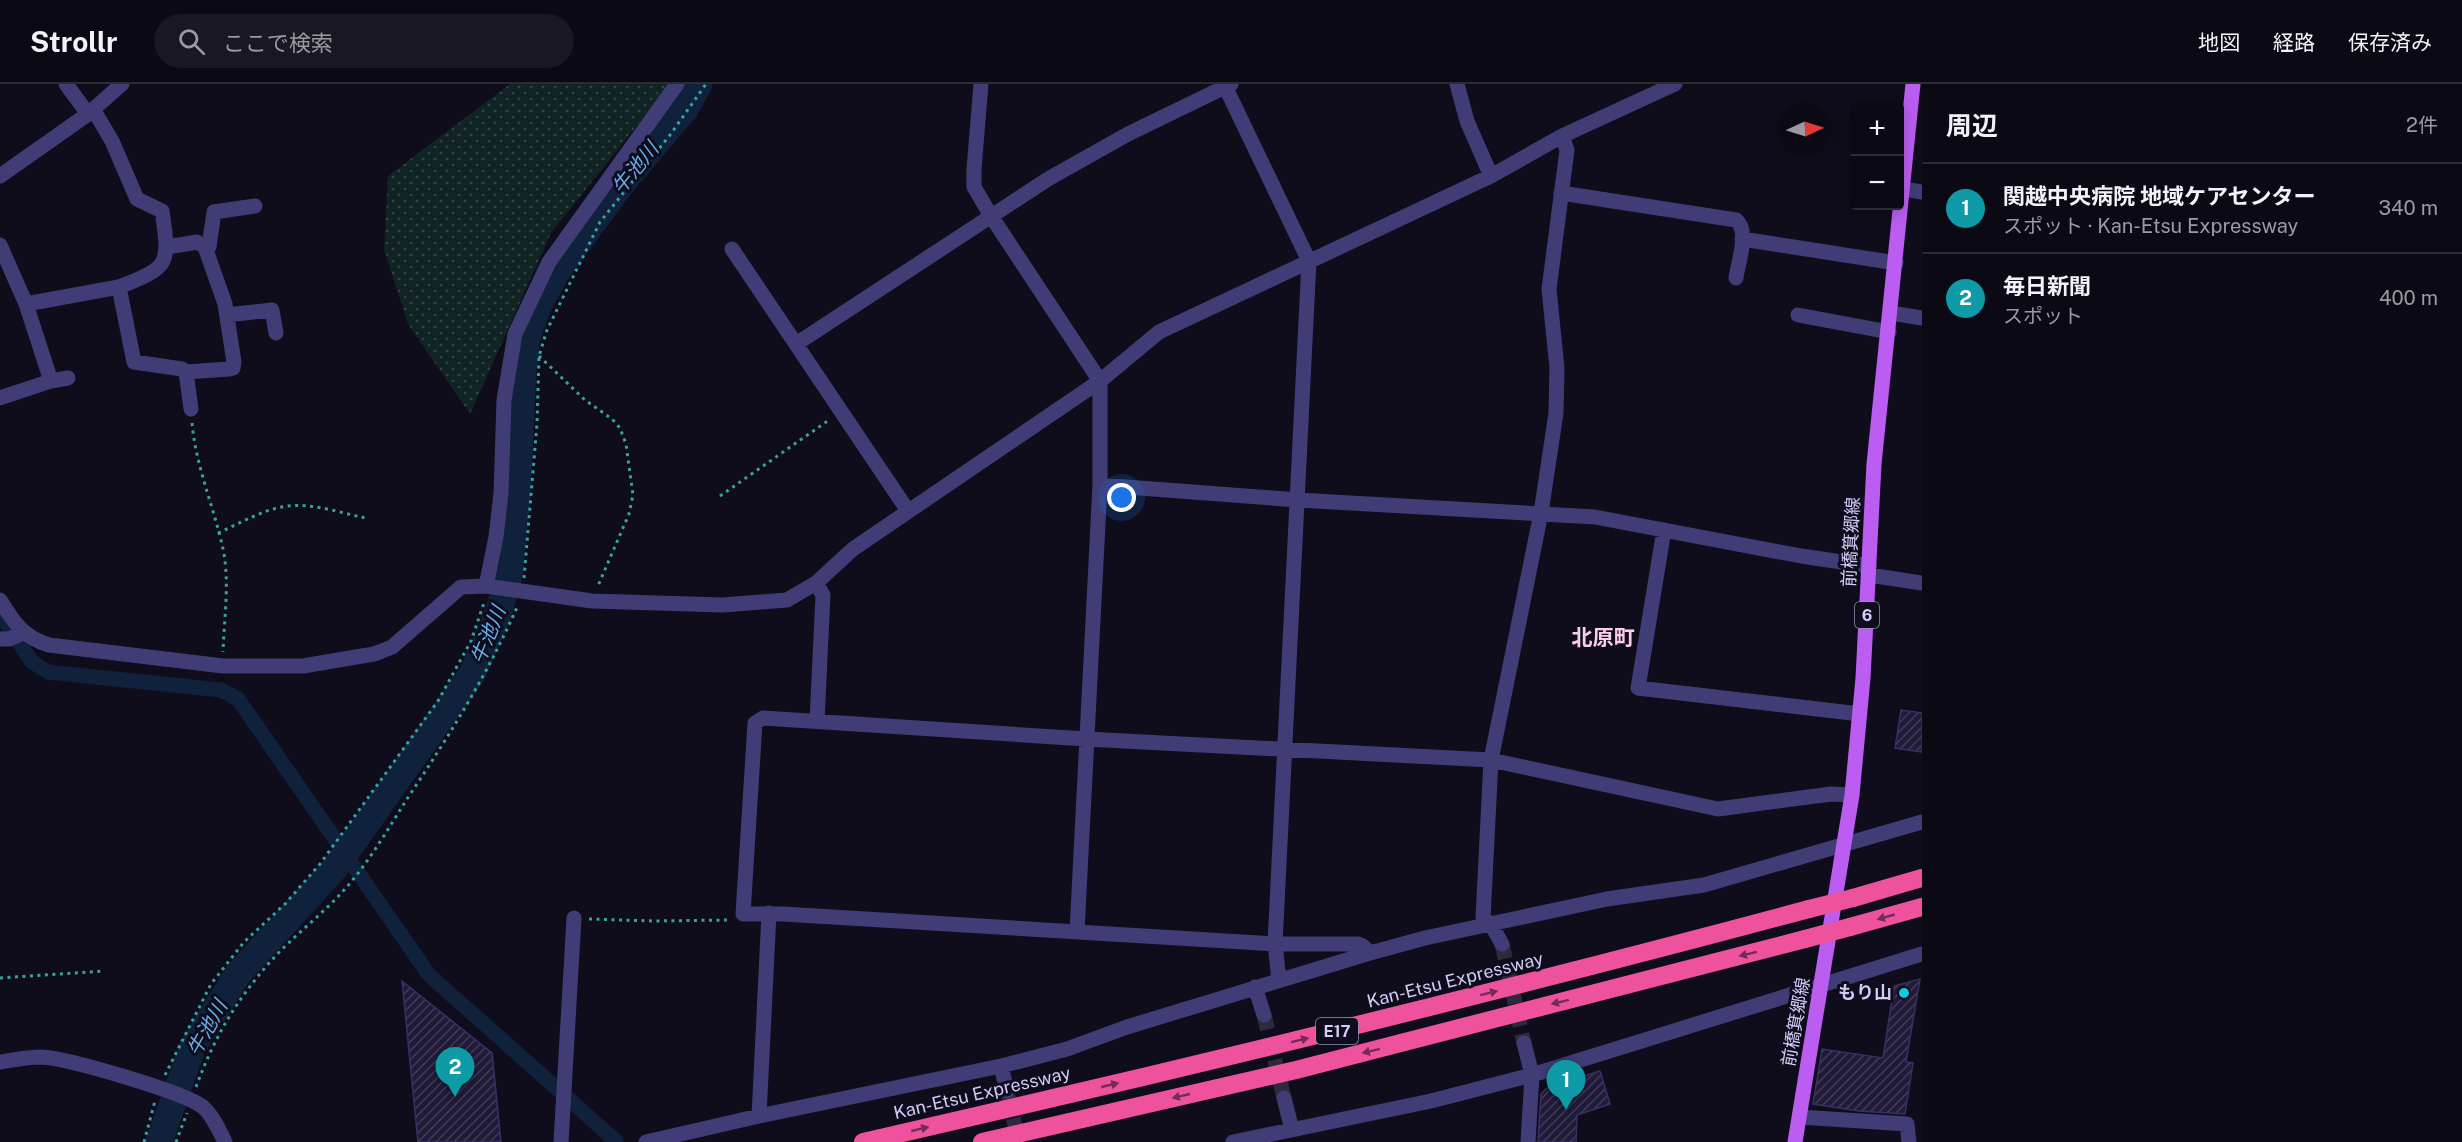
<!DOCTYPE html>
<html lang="ja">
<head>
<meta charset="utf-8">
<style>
	body { margin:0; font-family:"Public Sans","Noto Sans JP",sans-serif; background:#191822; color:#f1f3f6 }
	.controls { position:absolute; right:18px; top:18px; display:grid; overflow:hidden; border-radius:6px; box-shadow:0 3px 15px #0003 }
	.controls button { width:54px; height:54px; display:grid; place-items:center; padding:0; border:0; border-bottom:2px solid #2b2b34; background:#0b0a14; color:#f1f3f6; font:30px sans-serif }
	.compass { position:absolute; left:1778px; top:18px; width:54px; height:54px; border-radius:50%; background:#0b0a14; box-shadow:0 3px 15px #0003; rotate:86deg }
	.you { position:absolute; left:1122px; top:414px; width:21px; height:21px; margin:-15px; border:4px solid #fff; border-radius:50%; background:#1a73e8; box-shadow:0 0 0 9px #1a73e833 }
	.badge { display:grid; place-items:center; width:39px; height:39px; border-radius:50%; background:#15c8dd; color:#fff; font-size:20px; font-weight:700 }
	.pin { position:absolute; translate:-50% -50px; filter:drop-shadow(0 2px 3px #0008) }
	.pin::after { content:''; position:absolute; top:32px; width:21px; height:18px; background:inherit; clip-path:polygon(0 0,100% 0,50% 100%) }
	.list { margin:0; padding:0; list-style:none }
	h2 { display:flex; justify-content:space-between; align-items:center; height:78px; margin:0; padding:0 24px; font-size:26px }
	h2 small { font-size:20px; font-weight:400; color:#9a9aa0 }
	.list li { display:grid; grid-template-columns:39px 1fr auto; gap:18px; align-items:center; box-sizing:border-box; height:90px; padding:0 24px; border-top:2px solid #2b2b34 }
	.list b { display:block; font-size:22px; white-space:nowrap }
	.list p { margin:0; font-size:20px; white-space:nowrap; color:#9a9aa0 }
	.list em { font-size:20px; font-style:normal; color:#9a9aa0 }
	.icon { flex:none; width:33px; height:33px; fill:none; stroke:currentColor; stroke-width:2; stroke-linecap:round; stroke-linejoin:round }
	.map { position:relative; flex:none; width:1922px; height:1058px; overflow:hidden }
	header { display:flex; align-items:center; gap:36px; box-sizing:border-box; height:84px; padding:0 30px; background:#0b0a14; border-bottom:2px solid #2b2b34 }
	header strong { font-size:28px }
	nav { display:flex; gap:33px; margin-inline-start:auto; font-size:21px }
	.search { width:420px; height:54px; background:#191822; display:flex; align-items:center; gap:15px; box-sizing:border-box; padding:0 21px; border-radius:33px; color:#9a9aa0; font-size:22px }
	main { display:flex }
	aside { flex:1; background:#0b0a14 }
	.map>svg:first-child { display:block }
	.green { fill:url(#green-dots) }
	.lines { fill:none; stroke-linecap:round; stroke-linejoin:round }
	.canal { stroke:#10213c; stroke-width:15 }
	.river { stroke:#10213c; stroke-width:27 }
	.building { fill:url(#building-hatch); stroke:#3a2f64; stroke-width:1.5 }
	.minor-tunnel { stroke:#2c2a3c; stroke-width:15; stroke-dasharray:15 8; stroke-linecap:butt }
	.path { stroke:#38a29d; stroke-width:3; stroke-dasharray:3 4.5; stroke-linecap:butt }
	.minor { stroke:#3f3c76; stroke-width:15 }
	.major { stroke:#ba5df0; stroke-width:15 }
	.highway { stroke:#ef529c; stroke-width:18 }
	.highway-bridge { stroke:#ef529c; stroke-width:18 }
	.oneway { fill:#742c55 }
	.poi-dot { fill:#15c8dd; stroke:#0f0d1b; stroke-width:2 }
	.labels { text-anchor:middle; stroke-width:6; stroke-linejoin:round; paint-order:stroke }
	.shield { fill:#0f0d1b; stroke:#9793b7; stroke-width:1.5 }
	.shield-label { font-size:16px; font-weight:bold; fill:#d1ccfa }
	.street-label { font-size:18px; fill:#d1ccfa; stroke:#0f0d1b }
	.poi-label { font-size:18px; font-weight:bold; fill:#d1ccfa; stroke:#0f0d1b; text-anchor:end }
	.water-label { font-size:20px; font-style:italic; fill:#64aef0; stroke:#0f0d1b }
	.quarter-label { font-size:21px; font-weight:bold; fill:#faceea; stroke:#0f0d1b }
</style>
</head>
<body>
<header>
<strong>Strollr</strong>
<div class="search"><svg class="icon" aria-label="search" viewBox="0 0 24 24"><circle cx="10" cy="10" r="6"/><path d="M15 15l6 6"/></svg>ここで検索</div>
<nav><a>地図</a><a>経路</a><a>保存済み</a></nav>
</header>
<main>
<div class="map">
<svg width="1922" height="1058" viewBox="0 0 1922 1058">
	<defs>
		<pattern id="green-dots" width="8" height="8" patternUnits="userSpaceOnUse" patternTransform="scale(1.5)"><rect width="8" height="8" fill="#112424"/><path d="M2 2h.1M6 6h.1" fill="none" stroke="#334345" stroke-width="1.8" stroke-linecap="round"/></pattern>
		<pattern id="building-hatch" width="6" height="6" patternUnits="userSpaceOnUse" patternTransform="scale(1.5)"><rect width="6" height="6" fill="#211b3a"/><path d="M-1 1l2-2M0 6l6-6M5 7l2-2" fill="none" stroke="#403b57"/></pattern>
	</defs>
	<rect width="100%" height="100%" fill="#0f0d1b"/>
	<path class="green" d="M510,0H670L551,149L470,330L408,240L384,165L388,92Z"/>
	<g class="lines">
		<path class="canal" d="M0,530L32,578L48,588L221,606L238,615L429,891L616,1057"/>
		<path class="river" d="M159,1058L193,962L238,890L335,784L472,590L498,530L509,492L517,415L523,285L527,254L539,220L558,186L620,102L685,25L699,0"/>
	</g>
	<path class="building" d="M1901,626L1922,629V668L1895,664Z
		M1920,895L1906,978L1913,979L1905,1030L1859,1027L1813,1020L1822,965L1883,974L1894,902Z
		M402,897L492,969L501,1058H418Z
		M1600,987L1610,1020L1577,1031L1576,1058H1538L1541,1010L1547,1004Z"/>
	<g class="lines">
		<path class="minor-tunnel" d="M1502,860L1524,959
			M1264,931L1284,1014
			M1008,1012L1019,1058"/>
		<path class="path" d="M539,272L585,316L612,335L620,344L626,360L633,411L629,430L597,504
			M192,339C196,383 214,423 223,465C230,498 224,535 223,568
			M720,412L829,336
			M218,449C241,439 263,425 288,422C313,419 341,429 366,434
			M524,494L537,340L539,272L547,246L600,138L670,51L706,0
			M589,835L654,837L729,836
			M0,894L103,887
			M165,991L211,900L244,858L285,820L320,780L438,617L471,557L485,516
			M196,1003C214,954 235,918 270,878C293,852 322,831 345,805C369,778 388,745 407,715C449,652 488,590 518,521
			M144,1058L155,1017
			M176,1058L187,1029"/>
		<path class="minor" d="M66,0L88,30
			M981,0L974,85V103L991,132L1100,297V401L1077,847
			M1224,0L1309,177L1275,860L1279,896
			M1457,0L1467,37L1491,92
			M93,25L112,57L137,115L162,127C170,181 170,183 119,203L134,278L182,285L186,288L191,325
			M0,92L88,30L122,0
			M1903,105L1922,108
			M1561,109L1736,136C1750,147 1738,178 1736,194
			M1742,155L1896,179
			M0,161L26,220L51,297
			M167,163L197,158L205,163L225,220L234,278L233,284L229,285L186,288
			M732,165L908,427
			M206,166L209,163L214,128L255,122
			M26,220L119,203
			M1891,229L1922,234
			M227,231L272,226L276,249
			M1798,231L1889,248
			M796,260L1048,95L1128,50L1231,0
			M0,314L51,297L68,294
			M1100,401L1298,416L1595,433L1801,472L1869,482
			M1664,446L1638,604L1860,630
			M1869,491L1922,499
			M816,499L823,511L817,637
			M486,502L496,453L501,409L504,316L515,250L549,178L677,0
			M0,516C14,539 23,553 49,561L223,582H303L374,570L392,563L461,503L486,502L592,517L723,521L787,516L816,499L853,465L1100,297L1159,248L1491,92L1562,52L1675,0
			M0,555H9L23,549
			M1502,860L1491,840L1483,834L1491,676L1541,429L1556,329L1557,284L1549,205L1567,66L1562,52
			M1370,869L1363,862L1358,860H1275L783,830H743L755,639L763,634L1086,655L1491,676L1718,725L1831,710L1852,711
			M1255,903L1264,931
			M1524,959L1532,991L1528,1058
			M0,978C13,976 27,973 41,973C67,974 184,1008 203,1023C213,1032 219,1046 225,1058
			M1001,982L1007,1007
			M1284,1014L1292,1046
			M759,1032L769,829
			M1800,1033L1907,1040L1909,1058
			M561,1058L574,834
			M646,1058L759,1032L1001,982L1067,965L1127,943L1370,869L1425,854L1607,815L1704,801L1922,738
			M1233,1058L1431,1017L1532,991L1922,870"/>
		<path class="major" d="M1795,1058L1852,711L1863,594L1874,380L1913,0"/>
		<path class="highway" d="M1853,814L1922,794
			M1850,843L1922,823
			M863,1058C1180,986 1495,909 1809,825
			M982,1058L1296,986L1805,855"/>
		<path class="highway-bridge" d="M1809,825L1853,814
			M1805,855L1850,843"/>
	</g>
	<defs><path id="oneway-solid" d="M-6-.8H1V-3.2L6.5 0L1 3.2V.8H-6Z" transform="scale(1.5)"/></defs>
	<g class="oneway">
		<use href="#oneway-solid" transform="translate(1886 833) rotate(164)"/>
		<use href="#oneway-solid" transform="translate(1748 870) rotate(166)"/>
		<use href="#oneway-solid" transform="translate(1489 909) rotate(-14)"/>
		<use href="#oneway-solid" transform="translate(1560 918) rotate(166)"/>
		<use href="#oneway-solid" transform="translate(1300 956) rotate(-14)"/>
		<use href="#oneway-solid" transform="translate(1371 967) rotate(166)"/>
		<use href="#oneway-solid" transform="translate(1110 1001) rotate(-13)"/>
		<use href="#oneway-solid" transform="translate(1181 1012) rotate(167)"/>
		<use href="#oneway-solid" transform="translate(920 1045) rotate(-13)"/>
	</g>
	<circle class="poi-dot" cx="1904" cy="909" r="6"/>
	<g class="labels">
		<g class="shield">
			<rect x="1855" y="518" width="24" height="26" rx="4.5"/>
			<rect x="1316" y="934" width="42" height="26" rx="4.5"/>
		</g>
		<g class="shield-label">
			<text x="1867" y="537">6</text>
			<text x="1337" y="953">E17</text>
		</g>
		<g class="street-label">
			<text transform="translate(1851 458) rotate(-87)" y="6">前橋箕郷線</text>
			<text transform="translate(1455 896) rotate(-14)" y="6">Kan-Etsu Expressway</text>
			<text transform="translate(1796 938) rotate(-80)" y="6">前橋箕郷線</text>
			<text transform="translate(982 1009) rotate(-13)" y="6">Kan-Etsu Expressway</text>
		</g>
		<g class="poi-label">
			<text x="1892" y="915">もり山</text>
		</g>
		<g class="water-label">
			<text transform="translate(635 84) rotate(-51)" y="7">牛池川</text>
			<text transform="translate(488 551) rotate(-68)" y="7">牛池川</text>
			<text transform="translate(207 944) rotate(-61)" y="7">牛池川</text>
		</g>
		<g class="quarter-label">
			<text x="1603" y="561">北原町</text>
		</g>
	</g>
</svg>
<div class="controls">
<button>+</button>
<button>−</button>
</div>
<svg class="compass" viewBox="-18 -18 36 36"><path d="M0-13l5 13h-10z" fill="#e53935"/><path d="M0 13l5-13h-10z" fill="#9a9aa0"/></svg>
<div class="you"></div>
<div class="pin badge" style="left:1566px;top:1026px;background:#0f9aa8">1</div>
<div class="pin badge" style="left:455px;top:1013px;background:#0f9aa8">2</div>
</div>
<aside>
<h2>周辺<small>2件</small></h2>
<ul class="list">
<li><span class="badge" style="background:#0f9aa8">1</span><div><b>関越中央病院 地域ケアセンター</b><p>スポット · Kan-Etsu Expressway</p></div><em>340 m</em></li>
<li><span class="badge" style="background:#0f9aa8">2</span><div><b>毎日新聞</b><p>スポット</p></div><em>400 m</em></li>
</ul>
</aside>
</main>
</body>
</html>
